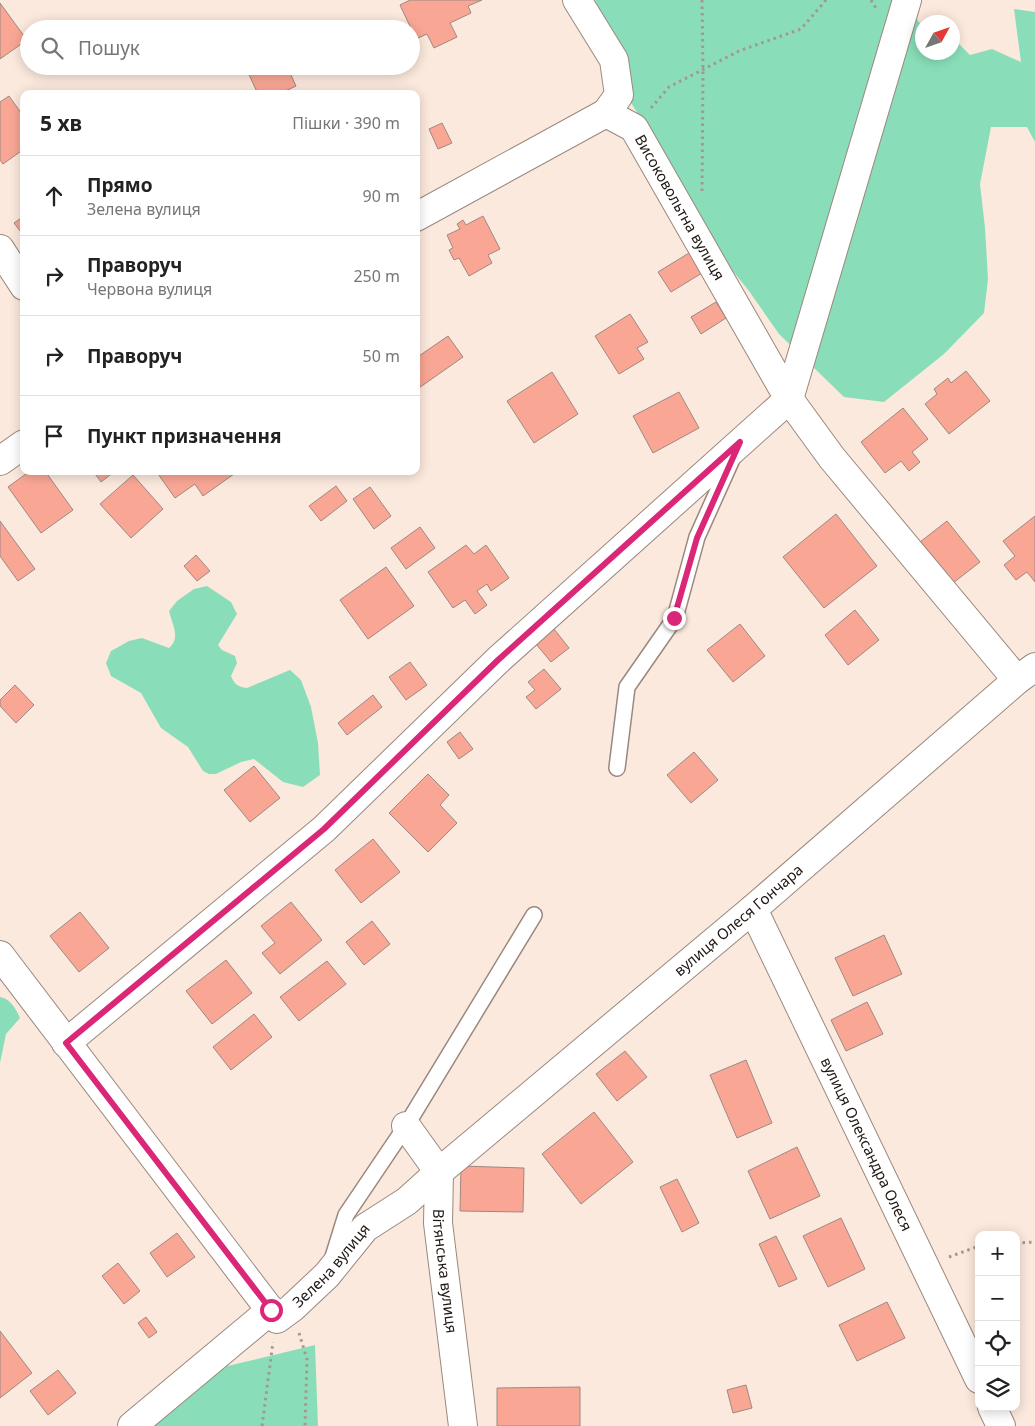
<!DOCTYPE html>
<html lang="uk">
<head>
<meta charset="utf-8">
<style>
	body { margin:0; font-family:"Noto Sans",sans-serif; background:#f6f6f6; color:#222 }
	.controls { position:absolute; right:15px; bottom:15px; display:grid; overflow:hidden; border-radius:10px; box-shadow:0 2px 12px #0003 }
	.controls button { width:45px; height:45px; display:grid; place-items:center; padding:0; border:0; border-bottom:1px solid #e0e0e0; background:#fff; color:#222; font:25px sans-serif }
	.compass { position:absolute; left:915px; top:15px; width:45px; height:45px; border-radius:50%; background:#fff; box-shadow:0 2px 12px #0003; rotate:50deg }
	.stop { position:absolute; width:15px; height:15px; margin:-11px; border:4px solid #db2777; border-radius:50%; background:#fff }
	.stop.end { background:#db2777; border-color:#fff; box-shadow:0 1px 5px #0008 }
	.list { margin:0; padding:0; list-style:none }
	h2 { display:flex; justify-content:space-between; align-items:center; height:65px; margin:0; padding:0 20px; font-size:21px }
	h2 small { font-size:16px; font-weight:400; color:#767676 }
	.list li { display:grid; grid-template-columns:32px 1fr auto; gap:15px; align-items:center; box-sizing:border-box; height:80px; padding:0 20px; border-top:1px solid #e0e0e0 }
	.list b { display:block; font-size:19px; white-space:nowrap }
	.list p { margin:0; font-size:16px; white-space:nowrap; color:#767676 }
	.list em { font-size:16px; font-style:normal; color:#767676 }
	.icon { flex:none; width:28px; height:28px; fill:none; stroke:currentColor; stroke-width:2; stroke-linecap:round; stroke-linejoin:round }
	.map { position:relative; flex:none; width:1035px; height:1426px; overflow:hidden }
	.search { position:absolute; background:#fff; box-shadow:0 2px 12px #0003; left:20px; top:20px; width:400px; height:55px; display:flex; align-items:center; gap:12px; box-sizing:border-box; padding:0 18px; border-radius:28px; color:#767676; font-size:19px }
	.panel { position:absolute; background:#fff; box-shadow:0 2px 12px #0003; left:20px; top:90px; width:400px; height:385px; border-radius:10px }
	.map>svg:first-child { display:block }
	.green { fill:#89deb9 }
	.building { fill:#f9a794; stroke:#9d8883 }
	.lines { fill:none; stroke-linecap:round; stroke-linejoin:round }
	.lane-casing { stroke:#9a887e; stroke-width:18 }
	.street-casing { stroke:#9a887e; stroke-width:30 }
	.path { stroke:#a5968e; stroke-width:3; stroke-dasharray:2.5 4; stroke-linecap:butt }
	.lane { stroke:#fff; stroke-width:15 }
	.street { stroke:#fff; stroke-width:28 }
	.route { stroke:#db2777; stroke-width:6 }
	.labels { text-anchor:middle; stroke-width:4; stroke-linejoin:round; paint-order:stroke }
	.street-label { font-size:15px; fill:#1f1814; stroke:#fdf9f7 }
</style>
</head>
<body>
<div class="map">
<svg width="1035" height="1426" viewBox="0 0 1035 1426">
	<rect width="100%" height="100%" fill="#fce9dd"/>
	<path class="green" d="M595,0H913L912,13L922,26V52H952L953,38L970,55L992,49L1021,62L1014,9L1035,12V142L1027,127H991L980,184L985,228L988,279L984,313L944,354L884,402L844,397L779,334L749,291L719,254L662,152L621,87L622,60Z
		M207,586L231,602L237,614L218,645L222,650L235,656L237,663L231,676C234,684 238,687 247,688L290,670L301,680L311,707L318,743L320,775L303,787L283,782L254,759L241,762L216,774H209L203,771L188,747L161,728L141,693L111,676L106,663L111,651L129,641L142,638L169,648C181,638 172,624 169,611L177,601L194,589Z
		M0,997C11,999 16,1009 20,1018L6,1034L0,1063Z
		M315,1345L318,1426H154L215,1369Z"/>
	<path class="building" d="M410,0H482L468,6L471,13L450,23L457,37L434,48L427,34L416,39L400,5Z
		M0,3L27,40L0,59Z
		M245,66H287L296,86L279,94H258Z
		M9,96L24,117V149L3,164L0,160V102Z
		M442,123L452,143L438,149L429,129Z
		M24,216V236L14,223Z
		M483,216L500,249L488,255L492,263L469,276L459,258L454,260L449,250L453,248L447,235L460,229L457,224L463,220L466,225Z
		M689,253L702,273L671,292L658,272Z
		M716,302L726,318L701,334L691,317Z
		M630,314L648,342L637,348L644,359L619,374L595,336Z
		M448,336L463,357L416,390V358Z
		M966,371L990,401L949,434L925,404L937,394L934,389L948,378L951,383Z
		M552,372L578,414L534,443L507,401Z
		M679,392L699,428L653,453L633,416Z
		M903,408L928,439L912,452L920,462L909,471L901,461L885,473L861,442Z
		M30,471H45L73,510L41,533L8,487Z
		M93,471H115L101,482Z
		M156,471H232L234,474L203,496L195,484L175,498Z
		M133,475L163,509L131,538L100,504Z
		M336,486L347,501L321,521L309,506Z
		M370,487L391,516L374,529L353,499Z
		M836,514L877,566L824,608L783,557Z
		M1035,516V582L1027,572L1016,580L1004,565L1015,556L1003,541Z
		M0,521L35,569L18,581L0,556Z
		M947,521L980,562L953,583L920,542Z
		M420,527L435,548L406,569L391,548Z
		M466,545L474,554L486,545L509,578L491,591L487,584L477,591L487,605L475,614L465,600L453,608L428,572Z
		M196,555L210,571L197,581L184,566Z
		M386,567L414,606L368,639L340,600Z
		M855,610L879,640L848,665L825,635Z
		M740,624L765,656L733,682L707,650Z
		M554,629L569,648L551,662L536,644Z
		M410,662L427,685L406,700L389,677Z
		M544,669L561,689L536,709L526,697L535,690L528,682Z
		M15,685L34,705L16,723L0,706V700Z
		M373,695L382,707L347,735L338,723Z
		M460,732L473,749L459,759L447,742Z
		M694,752L718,780L691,803L667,775Z
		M254,766L280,798L250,822L224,790Z
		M428,774L449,795L440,805L457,823L428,852L389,813Z
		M373,839L400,872L361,903L335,870Z
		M291,902L322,940L280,974L262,953L275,943L261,926Z
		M80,912L109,948L79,972L50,936Z
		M372,921L390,944L364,965L346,942Z
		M884,935L902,974L853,996L835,958Z
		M226,960L252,993L212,1024L186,991Z
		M327,961L346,984L299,1021L280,997Z
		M867,1002L883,1034L846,1051L831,1020Z
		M254,1014L272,1037L231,1070L213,1047Z
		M625,1051L647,1077L617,1101L596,1074Z
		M746,1060L772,1123L737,1138L710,1075Z
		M594,1112L633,1162L581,1204L542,1154Z
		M797,1147L820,1196L770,1219L748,1171Z
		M461,1166L524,1168L523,1212L460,1211Z
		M677,1179L699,1223L682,1232L660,1187Z
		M841,1218L865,1269L828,1287L803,1236Z
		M177,1233L195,1257L167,1277L150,1253Z
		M776,1236L797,1279L779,1287L759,1244Z
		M118,1263L140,1291L124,1304L102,1276Z
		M887,1302L905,1338L857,1361L839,1325Z
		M146,1317L157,1332L149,1338L138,1323Z
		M0,1331L32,1373L0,1398Z
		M58,1370L76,1393L48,1415L30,1391Z
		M746,1385L752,1408L733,1413L727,1390Z
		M580,1387V1426H497V1388Z"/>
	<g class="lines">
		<defs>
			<path id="lane" d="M617,768L627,687L675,618L697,537L733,457
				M333,1257L346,1215L406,1126L534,915"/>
			<g id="street">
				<path d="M577,0L614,60L619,95L606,113"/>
				<path id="s1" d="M416,217L606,113L634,128L789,399L832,458L1017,680"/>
				<path d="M0,249L24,286"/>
				<path d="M789,399L907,0"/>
				<path d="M0,461L24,444"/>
				<path id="s2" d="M753,909L979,1379"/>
				<path id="s3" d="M0,955L277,1319L292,1308L327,1275L365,1228L407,1201L439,1172L753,909L1017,680L1035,667"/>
				<path d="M66,1043L324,829L498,660L789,399"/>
				<path id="s4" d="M406,1126L439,1172L438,1223L463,1426"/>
				<path d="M992,1407L1001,1426"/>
				<path d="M132,1426L271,1310"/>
			</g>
		</defs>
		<use href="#lane" class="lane-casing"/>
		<use href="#street" class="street-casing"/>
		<path class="path" d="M702,0L703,70L702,194
			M871,0L877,10
			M651,108L669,87L739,51L801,29L826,0
			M1016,1243L1035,1242
			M949,1257L979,1246
			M299,1333L307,1359L305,1426
			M262,1426L273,1342"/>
		<use href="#lane" class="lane"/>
		<use href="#street" class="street"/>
	</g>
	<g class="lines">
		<path class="route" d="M271,1310L66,1043L324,829L498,660L740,442L697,538L674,618"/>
	</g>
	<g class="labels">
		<g class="street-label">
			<text dy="5" stroke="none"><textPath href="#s1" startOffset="340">Високовольтна вулиця</textPath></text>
			<text dy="5" stroke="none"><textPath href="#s3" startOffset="1069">вулиця Олеся Гончара</textPath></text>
			<text dy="5" stroke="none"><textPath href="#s2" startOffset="261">вулиця Олександра Олеся</textPath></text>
			<text dy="5" stroke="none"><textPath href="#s3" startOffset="534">Зелена вулиця</textPath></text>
			<text dy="5" stroke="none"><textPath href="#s4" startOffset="156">Вітянська вулиця</textPath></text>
		</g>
	</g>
</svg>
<div class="controls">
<button>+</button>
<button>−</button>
<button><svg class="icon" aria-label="locate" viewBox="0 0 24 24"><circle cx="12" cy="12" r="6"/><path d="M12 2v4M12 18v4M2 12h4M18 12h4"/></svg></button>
<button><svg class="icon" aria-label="layers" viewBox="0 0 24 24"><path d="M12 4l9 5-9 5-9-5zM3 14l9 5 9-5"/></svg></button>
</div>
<svg class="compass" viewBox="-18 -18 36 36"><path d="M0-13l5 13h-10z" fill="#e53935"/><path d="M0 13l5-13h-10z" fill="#767676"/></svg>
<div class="stop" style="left:271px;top:1310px"></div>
<div class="stop end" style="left:674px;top:618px"></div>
<div class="search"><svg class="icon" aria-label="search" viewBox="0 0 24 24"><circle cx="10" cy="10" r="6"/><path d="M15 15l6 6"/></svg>Пошук</div>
<section class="panel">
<h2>5 хв<small>Пішки · 390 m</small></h2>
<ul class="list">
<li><svg class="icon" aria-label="ahead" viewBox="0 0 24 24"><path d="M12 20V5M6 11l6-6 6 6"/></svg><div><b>Прямо</b><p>Зелена вулиця</p></div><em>90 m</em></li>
<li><svg class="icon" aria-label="right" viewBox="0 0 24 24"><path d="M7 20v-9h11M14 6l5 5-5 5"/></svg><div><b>Праворуч</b><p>Червона вулиця</p></div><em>250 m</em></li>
<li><svg class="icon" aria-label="right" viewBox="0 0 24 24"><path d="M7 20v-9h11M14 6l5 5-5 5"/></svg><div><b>Праворуч</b></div><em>50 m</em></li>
<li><svg class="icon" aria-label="arrive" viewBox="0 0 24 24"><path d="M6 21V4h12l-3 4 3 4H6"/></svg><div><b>Пункт призначення</b></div></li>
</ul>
</section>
</div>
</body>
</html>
